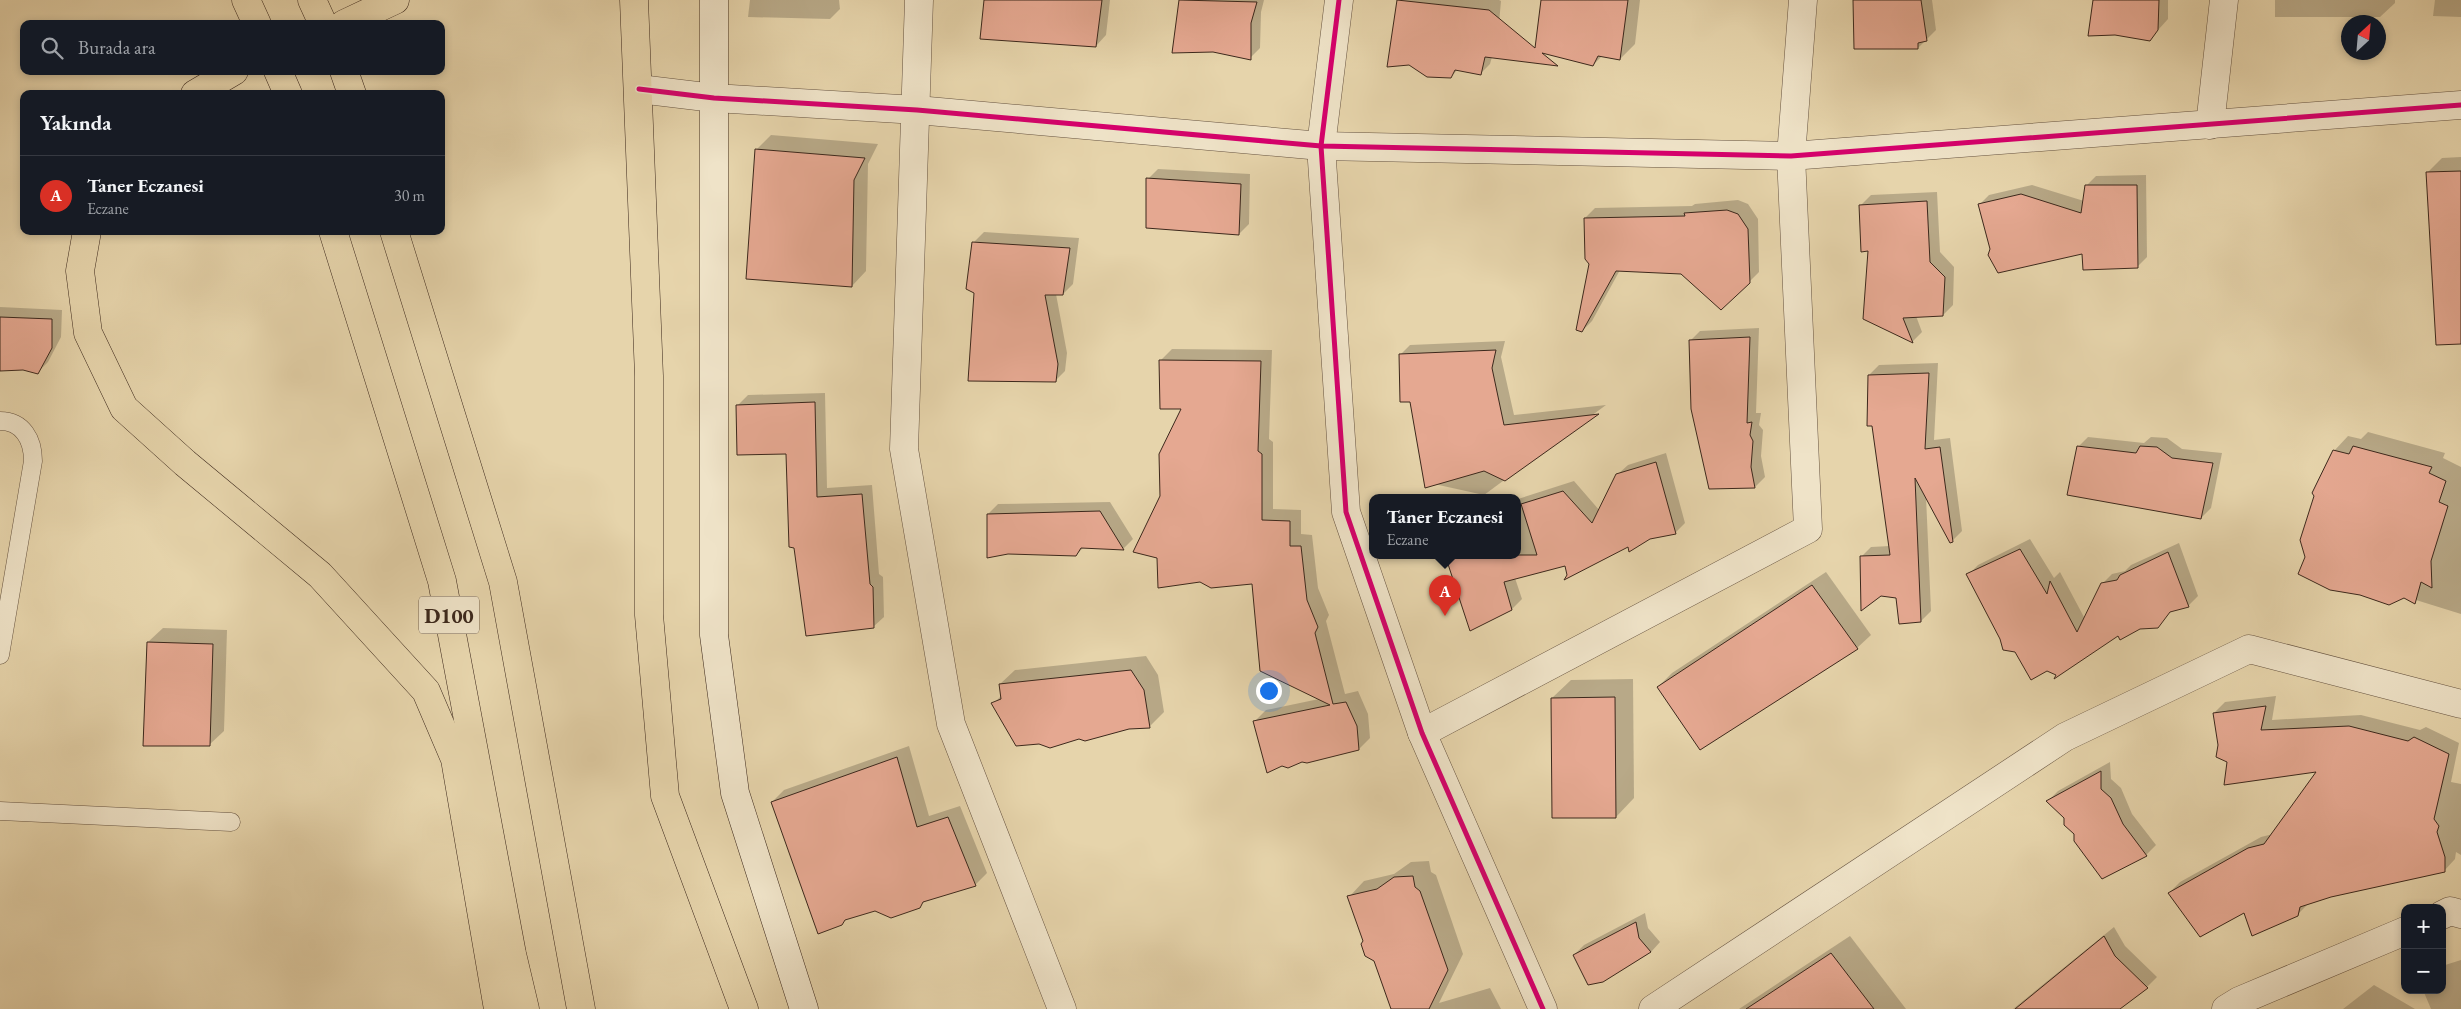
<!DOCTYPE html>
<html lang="tr">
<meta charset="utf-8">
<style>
:root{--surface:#171b24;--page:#20242c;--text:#f1f3f6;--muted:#9ea1a6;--line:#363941;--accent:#d93025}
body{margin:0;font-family:"EB Garamond",serif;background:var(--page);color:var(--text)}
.controls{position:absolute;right:15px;bottom:15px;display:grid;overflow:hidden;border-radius:10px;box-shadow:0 2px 8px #0003}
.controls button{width:45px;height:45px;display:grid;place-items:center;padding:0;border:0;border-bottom:1px solid var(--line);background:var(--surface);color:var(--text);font:25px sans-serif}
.compass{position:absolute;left:2341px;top:15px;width:45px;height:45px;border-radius:50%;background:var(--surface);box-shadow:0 2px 8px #0003;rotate:26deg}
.you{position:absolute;left:1268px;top:690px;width:18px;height:18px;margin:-12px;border:4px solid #fff;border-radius:50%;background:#1a73e8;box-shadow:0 0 0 8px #1a73e833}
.badge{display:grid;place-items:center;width:32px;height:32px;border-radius:50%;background:var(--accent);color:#fff;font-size:16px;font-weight:700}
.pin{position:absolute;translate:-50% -41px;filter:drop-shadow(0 1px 2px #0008)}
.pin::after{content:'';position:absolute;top:26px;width:18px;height:15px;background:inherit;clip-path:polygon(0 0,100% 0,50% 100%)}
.popup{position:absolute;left:1369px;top:494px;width:152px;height:65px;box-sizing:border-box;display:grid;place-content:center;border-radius:10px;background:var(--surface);filter:drop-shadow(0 1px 4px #0005);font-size:16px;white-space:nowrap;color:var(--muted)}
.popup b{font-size:19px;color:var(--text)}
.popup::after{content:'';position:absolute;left:50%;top:100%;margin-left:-10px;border:10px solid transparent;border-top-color:var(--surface)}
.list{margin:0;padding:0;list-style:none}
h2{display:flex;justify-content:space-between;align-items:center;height:65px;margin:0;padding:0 20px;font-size:21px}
h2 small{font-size:16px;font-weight:400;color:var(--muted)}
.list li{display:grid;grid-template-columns:32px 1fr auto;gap:15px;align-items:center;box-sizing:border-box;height:80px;padding:0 20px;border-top:1px solid var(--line)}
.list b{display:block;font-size:19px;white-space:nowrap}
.list p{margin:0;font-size:16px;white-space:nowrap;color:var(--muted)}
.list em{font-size:16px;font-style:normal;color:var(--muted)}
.icon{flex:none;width:28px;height:28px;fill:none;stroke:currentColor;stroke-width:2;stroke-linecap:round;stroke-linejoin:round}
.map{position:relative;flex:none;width:2461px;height:1009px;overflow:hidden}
.search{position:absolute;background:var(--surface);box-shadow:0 2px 8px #0003;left:20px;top:20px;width:425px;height:55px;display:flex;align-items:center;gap:12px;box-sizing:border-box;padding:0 18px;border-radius:10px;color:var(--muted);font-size:19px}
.panel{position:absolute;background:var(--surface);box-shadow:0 2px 8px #0003;left:20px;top:90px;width:425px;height:145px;border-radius:10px}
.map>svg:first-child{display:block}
.shadow{fill:#0003}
.building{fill:#e5a891;stroke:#3c281c}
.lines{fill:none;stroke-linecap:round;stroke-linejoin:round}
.lane-casing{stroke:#665340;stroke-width:19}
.street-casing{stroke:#665340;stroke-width:29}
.secondary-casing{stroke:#3c281c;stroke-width:29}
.highway-casing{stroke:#3c281c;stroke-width:29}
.lane{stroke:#efe3c8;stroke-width:18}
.street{stroke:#efe3c8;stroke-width:28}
.secondary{stroke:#efe3c8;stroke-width:28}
.highway{stroke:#e6d4ab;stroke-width:28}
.cycleway-casing{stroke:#efe3c8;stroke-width:8}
.cycleway{stroke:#d6006c;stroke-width:5}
.labels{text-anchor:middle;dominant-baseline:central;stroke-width:4.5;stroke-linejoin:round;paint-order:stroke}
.shield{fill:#efe3c8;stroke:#726050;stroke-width:1}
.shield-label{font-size:21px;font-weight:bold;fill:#3c281c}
</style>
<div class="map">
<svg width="2461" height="1009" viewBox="0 0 2461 1009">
<rect width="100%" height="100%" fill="#e6d4ab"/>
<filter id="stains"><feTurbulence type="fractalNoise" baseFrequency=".004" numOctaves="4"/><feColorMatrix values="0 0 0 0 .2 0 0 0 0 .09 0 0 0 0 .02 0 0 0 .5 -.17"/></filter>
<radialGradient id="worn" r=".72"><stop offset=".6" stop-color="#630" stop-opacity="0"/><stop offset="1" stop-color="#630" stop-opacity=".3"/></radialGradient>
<g class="shadow">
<path d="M 750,0 L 839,0 L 840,9 L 830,19 L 748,17 Z"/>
<path d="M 985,0 L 1110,0 L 1106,35 L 1096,46 Z"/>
<path d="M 1180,0 L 1264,0 L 1261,12 L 1260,48 L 1250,58 L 1213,51 L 1174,51 Z"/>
<path d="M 1398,0 L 1499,0 L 1501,1 L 1497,46 L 1494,50 L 1490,64 L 1480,74 L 1458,69 L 1451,77 L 1409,63 L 1388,66 Z"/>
<path d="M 1542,0 L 1640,0 L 1635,44 L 1620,59 L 1602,56 L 1593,65 Z"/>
<path d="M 1854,0 L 1932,0 L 1936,30 L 1918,48 Z"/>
<path d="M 2094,0 L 2168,0 L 2168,19 L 2149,40 Z"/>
<path d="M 2275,0 L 2395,0 L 2395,3 L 2380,17 L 2275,17 Z"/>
<path d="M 2435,0 L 2461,0 L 2461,17 L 2433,16 Z"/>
<path d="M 771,135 L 878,144 L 868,164 L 866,271 L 852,286 L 756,150 Z"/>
<path d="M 2461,157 L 2461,306 L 2427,173 L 2442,158 Z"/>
<path d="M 1158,169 L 1250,174 L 1249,224 L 1239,234 L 1148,179 Z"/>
<path d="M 2146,175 L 2147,257 L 2137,267 L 2083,252 L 1979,205 L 1989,195 L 2032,185 L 2084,201 L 2086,186 L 2096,176 Z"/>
<path d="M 1937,192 L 1940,252 L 1954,267 L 1953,305 L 1943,315 L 1916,316 L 1922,332 L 1912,342 L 1869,250 L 1861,205 L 1871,195 Z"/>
<path d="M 1738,200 L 1748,204 L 1758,219 L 1759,272 L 1749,282 L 1681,273 L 1620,270 L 1592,321 L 1582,331 L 1590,264 L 1585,218 L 1595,208 L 1692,206 L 1695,204 Z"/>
<path d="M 984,232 L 1079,238 L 1073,284 L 1063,294 L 1056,294 L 1067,353 L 1065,371 L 1055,381 L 976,292 L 974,242 Z"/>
<path d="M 0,307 L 62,310 L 61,337 L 48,362 L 38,372 L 23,369 L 0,369 Z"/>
<path d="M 1759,328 L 1756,413 L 1761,413 L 1759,425 L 1763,430 L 1761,456 L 1765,477 L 1755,487 L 1690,341 L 1700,331 Z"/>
<path d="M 1505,341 L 1501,357 L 1514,415 L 1606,405 L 1484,495 L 1425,482 L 1411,400 L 1400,355 L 1410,345 Z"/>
<path d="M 1172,349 L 1272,350 L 1269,439 L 1273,442 L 1273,509 L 1301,510 L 1301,534 L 1312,535 L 1318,588 L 1329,615 L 1326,621 L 1345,694 L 1358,691 L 1368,714 L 1370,738 L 1359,749 L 1302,760 L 1254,722 L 1266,710 L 1319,699 L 1253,582 L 1161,496 L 1183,408 L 1160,361 Z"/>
<path d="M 1938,363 L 1934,440 L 1950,438 L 1962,531 L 1952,541 L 1926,496 L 1931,611 L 1921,621 L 1861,557 L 1871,547 L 1890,546 L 1869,375 L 1879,365 Z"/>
<path d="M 825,393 L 827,488 L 872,485 L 879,574 L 883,577 L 884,617 L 873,627 L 787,452 L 738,405 L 748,395 Z"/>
<path d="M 2368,432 L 2445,453 L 2443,458 L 2461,467 L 2461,614 L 2416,600 L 2414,602 L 2307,558 L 2334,451 L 2348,436 L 2361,439 Z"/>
<path d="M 2088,437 L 2144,443 L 2151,437 L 2167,438 L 2182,449 L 2222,453 L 2211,508 L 2201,518 L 2078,447 Z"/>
<path d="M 1666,453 L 1685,523 L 1675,533 L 1650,538 L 1628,546 L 1568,575 L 1566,565 L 1515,578 L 1522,599 L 1512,609 L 1470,629 L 1447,555 L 1518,555 L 1518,499 L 1574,481 L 1600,511 L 1617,475 L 1628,465 Z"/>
<path d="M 1110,502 L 1133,539 L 1124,548 L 1084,547 L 1076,555 L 988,514 L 998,504 Z"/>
<path d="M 2030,539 L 2054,578 L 2060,572 L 2085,619 L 2102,584 L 2112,574 L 2125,571 L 2131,565 L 2179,543 L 2198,596 L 2188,606 L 2172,610 L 2158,626 L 2016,651 L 2001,638 L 1968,575 L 1978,565 Z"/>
<path d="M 1826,572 L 1871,635 L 1857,648 L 1658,687 L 1672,673 Z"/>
<path d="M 163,628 L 227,630 L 224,731 L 209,745 L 148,642 Z"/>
<path d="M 1146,656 L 1158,675 L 1164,712 L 1149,727 L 993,704 L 1002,695 L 1000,684 L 1015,670 Z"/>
<path d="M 1633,679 L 1634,798 L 1616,817 L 1552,698 L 1571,680 Z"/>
<path d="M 2276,696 L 2272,720 L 2361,715 L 2420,730 L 2426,727 L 2459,743 L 2451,782 L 2461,784 L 2461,855 L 2456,852 L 2455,859 L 2444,871 L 2331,896 L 2309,903 L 2297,915 L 2245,912 L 2169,893 L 2180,882 L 2261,837 L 2273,834 L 2318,771 L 2228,762 L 2220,745 L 2214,713 L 2225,702 Z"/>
<path d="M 909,746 L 929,816 L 960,806 L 987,873 L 975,885 L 926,900 L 919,906 L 772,802 L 784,790 Z"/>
<path d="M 2110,762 L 2111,779 L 2121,788 L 2132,814 L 2156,845 L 2146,855 L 2065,818 L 2048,801 L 2058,791 Z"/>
<path d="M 1429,861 L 1431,872 L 1436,875 L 1463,954 L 1439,1003 L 1490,988 L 1501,1009 L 1391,1009 L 1393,1009 L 1375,960 L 1364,941 L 1349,897 L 1364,881 L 1394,874 L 1411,862 Z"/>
<path d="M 1645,913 L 1648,928 L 1660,942 L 1651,952 L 1602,981 L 1574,955 L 1584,945 Z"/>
<path d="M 2114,927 L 2125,946 L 2157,977 L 2147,987 L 2118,1009 L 2013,1009 Z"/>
<path d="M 1850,936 L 1906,1009 L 1739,1009 Z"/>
<path d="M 2461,960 L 2461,1009 L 2431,1009 L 2423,990 L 2442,990 L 2442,966 Z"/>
<path d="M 2374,985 L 2415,1009 L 2343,1009 Z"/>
</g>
<g class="building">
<path d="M 984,0 L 1102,0 L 1096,47 L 980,39 Z"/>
<path d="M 1179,0 L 1257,2 L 1251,23 L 1251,60 L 1213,52 L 1172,53 Z"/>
<path d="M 1397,0 L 1489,10 L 1535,48 L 1541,0 L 1628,0 L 1620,60 L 1598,56 L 1593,66 L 1542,53 L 1558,66 L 1485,57 L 1481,75 L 1455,70 L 1451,78 L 1427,77 L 1409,65 L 1387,67 Z"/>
<path d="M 1853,0 L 1921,0 L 1927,41 L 1918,43 L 1918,49 L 1854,49 Z"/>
<path d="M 2093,0 L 2159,0 L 2158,30 L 2150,41 L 2115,35 L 2088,36 Z"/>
<path d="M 755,149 L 865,158 L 854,180 L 852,287 L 746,279 Z"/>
<path d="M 2461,171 L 2461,344 L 2436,345 L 2426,172 Z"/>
<path d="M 1146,178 L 1241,184 L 1239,235 L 1146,228 Z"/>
<path d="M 2085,185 L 2137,185 L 2138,268 L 2083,270 L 2082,254 L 1998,273 L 1988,255 L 1990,249 L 1978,204 L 2021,194 L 2081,213 Z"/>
<path d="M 1927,201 L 1930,262 L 1945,277 L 1943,316 L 1903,318 L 1913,343 L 1863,319 L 1868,251 L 1861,252 L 1859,205 Z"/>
<path d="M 1727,210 L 1738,214 L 1748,229 L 1750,283 L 1721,310 L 1681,274 L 1616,271 L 1582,332 L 1576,330 L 1589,264 L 1585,259 L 1584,218 L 1685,216 L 1684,213 Z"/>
<path d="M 972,242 L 1070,248 L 1063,295 L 1045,295 L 1058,364 L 1056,382 L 968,381 L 974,293 L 966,289 Z"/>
<path d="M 0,317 L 52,319 L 52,348 L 38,374 L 23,370 L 0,371 Z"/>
<path d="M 1750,337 L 1747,423 L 1752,422 L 1750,435 L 1753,441 L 1751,467 L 1755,488 L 1709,489 L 1691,409 L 1689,340 Z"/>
<path d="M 1496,350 L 1492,368 L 1504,425 L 1599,414 L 1505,481 L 1484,471 L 1425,488 L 1410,402 L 1400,402 L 1399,354 Z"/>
<path d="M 1159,360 L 1261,361 L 1258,451 L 1262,454 L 1262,520 L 1290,521 L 1290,546 L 1301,546 L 1307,600 L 1318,627 L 1315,633 L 1333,704 L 1346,702 L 1357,726 L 1359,750 L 1307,763 L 1302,762 L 1288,768 L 1282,766 L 1267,773 L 1253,721 L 1330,705 L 1260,671 L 1252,584 L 1211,588 L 1200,582 L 1158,588 L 1157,558 L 1133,552 L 1160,496 L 1159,454 L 1181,409 L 1160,409 Z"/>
<path d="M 1929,373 L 1925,449 L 1940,447 L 1953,542 L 1950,543 L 1915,478 L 1921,622 L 1899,624 L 1896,598 L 1881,596 L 1861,611 L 1860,556 L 1890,555 L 1872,426 L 1867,426 L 1868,375 Z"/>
<path d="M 815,402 L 817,497 L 862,494 L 870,584 L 873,587 L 874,628 L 806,636 L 794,548 L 789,547 L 786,454 L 737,455 L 736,405 Z"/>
<path d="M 2077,446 L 2136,453 L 2140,446 L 2157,447 L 2172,458 L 2213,463 L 2201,519 L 2067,495 Z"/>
<path d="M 2353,446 L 2432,467 L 2429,473 L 2446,481 L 2439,502 L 2448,506 L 2431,561 L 2432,588 L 2421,582 L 2415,604 L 2404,598 L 2389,605 L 2360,595 L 2330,590 L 2298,574 L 2305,557 L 2300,540 L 2314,496 L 2312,493 L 2333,450 L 2349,454 Z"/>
<path d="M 1656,462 L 1676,534 L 1650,539 L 1629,552 L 1628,547 L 1564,580 L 1567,575 L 1565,566 L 1504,582 L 1512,610 L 1470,631 L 1445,555 L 1537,555 L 1521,504 L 1563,491 L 1592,523 L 1616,474 Z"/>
<path d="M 1100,511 L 1124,550 L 1081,548 L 1076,556 L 1008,554 L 987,558 L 987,514 Z"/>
<path d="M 2020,549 L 2047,594 L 2050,581 L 2077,632 L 2101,583 L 2117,580 L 2120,575 L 2168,552 L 2189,607 L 2170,612 L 2158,628 L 2140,629 L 2120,640 L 2118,636 L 2054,679 L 2056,675 L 2047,671 L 2031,680 L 2015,652 L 2003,650 L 2000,639 L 1966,574 Z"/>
<path d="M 1812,585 L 1858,649 L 1700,750 L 1657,687 Z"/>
<path d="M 147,642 L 213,644 L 210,746 L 143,746 Z"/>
<path d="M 1131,670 L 1144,690 L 1150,728 L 1129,729 L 1085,741 L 1079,739 L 1050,748 L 1039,744 L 1016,746 L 991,703 L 1001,699 L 999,684 Z"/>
<path d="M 1615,697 L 1616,818 L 1552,818 L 1551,698 Z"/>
<path d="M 2266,706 L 2261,730 L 2349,726 L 2408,741 L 2414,737 L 2449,754 L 2434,819 L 2439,826 L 2437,832 L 2445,857 L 2445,872 L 2331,897 L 2300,907 L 2298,916 L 2252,936 L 2244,913 L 2200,937 L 2168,893 L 2248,848 L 2264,844 L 2316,772 L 2224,785 L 2227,762 L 2216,757 L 2218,745 L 2213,713 Z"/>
<path d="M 897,757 L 917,827 L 948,817 L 976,886 L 923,902 L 920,908 L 891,918 L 875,911 L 845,920 L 842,925 L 818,934 L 771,802 Z"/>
<path d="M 2101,771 L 2101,789 L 2111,798 L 2123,824 L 2147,856 L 2102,879 L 2074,841 L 2074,834 L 2064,825 L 2064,818 L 2046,801 Z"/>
<path d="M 1413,876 L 1415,887 L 1420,891 L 1448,970 L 1429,1009 L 1391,1009 L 1374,961 L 1365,956 L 1361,944 L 1363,941 L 1347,896 L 1377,889 L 1394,877 Z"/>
<path d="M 1636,922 L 1639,938 L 1651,952 L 1603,982 L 1588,985 L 1573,955 Z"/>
<path d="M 2104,936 L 2115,956 L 2148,988 L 2120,1009 L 2015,1009 Z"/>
<path d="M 1831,953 L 1874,1009 L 1746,1009 Z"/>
</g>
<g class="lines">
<g class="lane-casing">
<g id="lane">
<path d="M 0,421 C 23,421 33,440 33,461 L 0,655"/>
<path d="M 0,811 L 231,822"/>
</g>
</g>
<g class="street-casing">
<g id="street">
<path d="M 919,0 L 904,449 L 951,724 L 1062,1009"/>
<path d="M 1339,0 L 1321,146 L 1346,512 L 1422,733 L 1543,1009"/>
<path d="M 639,89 L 714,98 L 917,110 L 1321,146 L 1791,156 L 2461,105"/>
<path d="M 2210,125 L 2224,0"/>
<path d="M 1422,733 L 1808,529 L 1791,156 L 1803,0"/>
<path d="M 2442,915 L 2450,911 L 2461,914"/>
<path d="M 1653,1009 L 2065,737 L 2249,649 L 2461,704"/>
<path d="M 2226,1009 L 2239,1001 L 2405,931"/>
</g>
</g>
<g class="secondary-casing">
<path id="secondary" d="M 714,0 L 714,635 L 735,793 L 804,1009"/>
</g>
<g class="highway-casing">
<g id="highway">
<path d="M 246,0 L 257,24"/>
<path d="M 312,0 L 323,24"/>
<path d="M 634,0 L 649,376 L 649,615 L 665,796 L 744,1009"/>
<path d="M 344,24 L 395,0"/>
<path d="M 278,71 L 288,94"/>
<path d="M 344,71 L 352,94"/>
<path d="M 195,94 L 234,71"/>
<path d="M 87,231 L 80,271 L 88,333 L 124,408 L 185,463 L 320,575 L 426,691 L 455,759 L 498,1009"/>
<path d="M 333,231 L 442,581 L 512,954 L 525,1009"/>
<path d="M 394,231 L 503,582 L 581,1009"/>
</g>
</g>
<use href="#lane" class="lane"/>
<use href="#street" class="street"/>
<use href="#secondary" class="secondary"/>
<use href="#highway" class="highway"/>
<g class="cycleway-casing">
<g id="cycleway">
<path d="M 1339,0 L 1321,146 L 1346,512 L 1422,733 L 1543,1009"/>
<path d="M 639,89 L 714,98 L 917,110 L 1321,146 L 1791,156 L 2461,105"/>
</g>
</g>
<use href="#cycleway" class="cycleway"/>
</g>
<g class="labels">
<rect class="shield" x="419" y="596.5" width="60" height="37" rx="4"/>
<g class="shield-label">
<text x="449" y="615">D100</text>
</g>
</g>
<rect width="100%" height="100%" filter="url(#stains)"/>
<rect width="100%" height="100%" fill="url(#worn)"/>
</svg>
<div class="controls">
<button>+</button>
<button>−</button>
</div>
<svg class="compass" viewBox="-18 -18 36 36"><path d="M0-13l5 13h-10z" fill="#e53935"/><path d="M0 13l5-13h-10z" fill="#9ea1a6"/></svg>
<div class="you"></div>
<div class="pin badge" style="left:1445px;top:616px">A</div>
<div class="popup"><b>Taner Eczanesi</b>Eczane</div>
<div class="search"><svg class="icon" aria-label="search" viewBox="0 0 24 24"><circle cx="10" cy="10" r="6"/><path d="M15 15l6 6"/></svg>Burada ara</div>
<section class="panel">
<h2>Yakında<small></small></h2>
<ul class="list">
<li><span class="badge">A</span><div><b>Taner Eczanesi</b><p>Eczane</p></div><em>30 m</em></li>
</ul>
</section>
</div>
